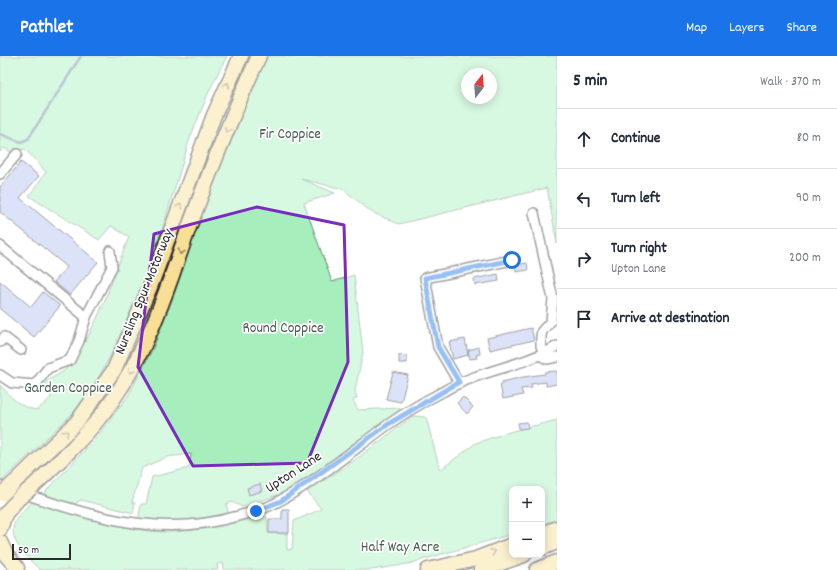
<!DOCTYPE html>
<meta charset="utf-8">
<style>
:root{--surface:#fff;--page:#f6f6f7;--text:#1f2937;--muted:#747a83;--line:#e0e1e3;--accent:#1a73e8}
body{margin:0;font-family:Dekko,sans-serif;background:var(--page);color:var(--text)}
.controls{position:absolute;right:12px;bottom:12px;display:grid;overflow:hidden;border-radius:8px;box-shadow:0 2px 10px #0003}
.controls button{width:36px;height:36px;display:grid;place-items:center;padding:0;border:0;border-bottom:1px solid var(--line);background:var(--surface);color:var(--text);font:20px sans-serif}
.compass{position:absolute;left:461px;top:12px;width:36px;height:36px;border-radius:50%;background:var(--surface);box-shadow:0 2px 10px #0003;rotate:17deg}
.scale{position:absolute;left:12px;bottom:10px;width:59px;box-sizing:border-box;padding-left:4px;border:2px solid #2b2b2b;border-top:0;font-size:11px;line-height:14px;white-space:nowrap;color:#2b2b2b;-webkit-text-stroke:3px #fff;paint-order:stroke}
.stop{position:absolute;width:12px;height:12px;margin:-9px;border:3px solid #1a73e8;border-radius:50%;background:#fff}
.stop.end{background:#1a73e8;border-color:#fff;box-shadow:0 1px 4px #0008}
.list{margin:0;padding:0;list-style:none}
h2{display:flex;justify-content:space-between;align-items:center;height:52px;margin:0;padding:0 16px;font-size:17px}
h2 small{font-size:13px;font-weight:400;color:var(--muted)}
.list li{display:grid;grid-template-columns:26px 1fr auto;gap:12px;align-items:center;box-sizing:border-box;height:60px;padding:0 16px;border-top:1px solid var(--line)}
.list b{display:block;font-size:15px;white-space:nowrap}
.list p{margin:0;font-size:13px;white-space:nowrap;color:var(--muted)}
.list em{font-size:13px;font-style:normal;color:var(--muted)}
.icon{flex:none;width:22px;height:22px;fill:none;stroke:currentColor;stroke-width:2;stroke-linecap:round;stroke-linejoin:round}
.map{position:relative;flex:none;width:557px;height:514px;overflow:hidden}
header{display:flex;align-items:center;gap:24px;box-sizing:border-box;height:56px;padding:0 20px;background:var(--accent);color:#fff}
header strong{font-size:19px}
nav{display:flex;gap:22px;margin-inline-start:auto;font-size:14px}
main{display:flex}
aside{flex:1;background:var(--surface)}
.map>svg:first-child{display:block}
.green{fill:#a6efbd;stroke:#688d74;fill-rule:evenodd}
.lines{fill:none;stroke-linecap:round;stroke-linejoin:round}
.stream{stroke:#65869e;stroke-width:2.5}
.building{fill:#b1c1f1;stroke:#2b2b2b}
.minor-casing{stroke:#2b2b2b;stroke-width:12}
.highway-casing{stroke:#2b2b2b;stroke-width:17}
.minor{stroke:#fff;stroke-width:9}
.highway{stroke:#f9df96;stroke-width:14}
.highway-bridge-casing{stroke:#2b2b2b;stroke-width:17;stroke-linecap:butt}
.highway-bridge{stroke:#f9df96;stroke-width:14}
.oneway{stroke:#928560}
.route{stroke:#1a73e8;stroke-width:5}
.marked{fill:none;stroke:#7b2cbf;stroke-width:3;stroke-linejoin:round}
.labels{text-anchor:middle;dominant-baseline:central;stroke-width:3.5;stroke-linejoin:round;paint-order:stroke}
.park-label{font-size:15px;fill:#4a5c50;stroke:#fff}
.street-label{font-size:15px;fill:#2b2b2b;stroke:#fff}
</style>
<header>
<strong>Pathlet</strong>
<nav><a>Map</a><a>Layers</a><a>Share</a></nav>
</header>
<main>
<div class="map">
<svg width="557" height="514" viewBox="0 0 557 514">
<rect width="100%" height="100%" fill="#fff"/>
<filter id="ink" filterUnits="userSpaceOnUse"><feTurbulence type="fractalNoise" baseFrequency=".025" numOctaves="2"/><feDisplacementMap in="SourceGraphic" scale="8" xChannelSelector="R" yChannelSelector="G"/><feConvolveMatrix kernelMatrix="1 2 1 2 8 2 1 2 1" color-interpolation-filters="sRGB"/></filter>
<g filter="url(#ink)">
<g class="green">
<path d="M 0,0 L 227,0 L 210,33 L 190,82 L 147,223 L 115,291 L 94,330 L 73,357 L 0,427 L 0,329 C 11,341 20,352 37,354 L 51,342 L 45,327 C 52,321 63,317 68,311 C 98,273 111,225 129,181 L 111,170 L 99,184 L 29,140 L 46,116 L 25,93 L 11,96 L 4,92 L 0,96 Z"/>
<path d="M 266,0 L 557,0 L 557,188 L 547,132 L 399,168 L 371,156 L 343,133 L 301,123 L 335,137 L 304,147 L 332,226 L 354,219 L 363,296 L 355,335 L 357,342 L 353,344 L 358,354 L 399,352 L 403,356 L 353,391 L 284,437 L 242,451 L 232,446 L 226,448 L 229,459 L 197,466 L 138,465 L 141,448 L 146,448 L 152,421 L 189,412 L 191,398 L 167,401 L 142,412 L 132,446 L 135,447 L 133,457 L 81,444 L 73,449 L 45,441 L 46,435 L 96,382 L 128,340 L 153,292 L 174,239 L 233,69 ZM 467,18 L 491,18 L 491,42 L 467,42 Z"/>
<path d="M 413,360 L 426,361 L 440,414 L 476,387 L 509,376 L 557,364 L 557,464 L 542,469 L 542,433 L 512,433 L 512,478 L 408,508 L 372,514 L 224,514 L 223,507 L 217,508 L 218,514 L 40,514 C 27,501 4,482 17,462 C 21,455 29,450 34,444 C 76,457 121,475 165,476 C 188,476 211,471 232,466 C 244,463 254,464 265,460 L 267,462 L 268,477 L 287,478 L 287,494 L 292,493 L 294,465 L 321,453 L 307,435 L 351,407 Z"/>
</g>
<g class="lines">
<path class="stream" d="M 0,78 L 21,86 L 28,83 L 81,0"/>
</g>
<g class="building">
<path d="M 21,106 L 39,120 L 20,142 L 98,206 L 70,239 L 54,226 L 67,211 L 0,156 L 0,131 Z"/>
<path d="M 527,207 L 528,214 L 516,216 L 515,209 Z"/>
<path d="M 498,218 L 499,225 L 475,229 L 474,223 Z"/>
<path d="M 0,225 L 31,251 L 43,236 L 60,250 L 34,281 L 0,253 Z"/>
<path d="M 531,272 L 534,284 L 490,294 L 487,282 Z"/>
<path d="M 465,283 L 468,299 L 453,303 L 449,286 Z"/>
<path d="M 479,291 L 480,298 L 476,299 L 477,302 L 470,303 L 468,294 Z"/>
<path d="M 399,299 L 407,300 L 407,307 L 399,307 Z"/>
<path d="M 557,315 L 557,328 L 546,330 L 546,326 L 531,328 L 532,332 L 521,333 L 523,339 L 503,343 L 500,329 L 502,329 L 502,326 L 523,321 L 545,318 L 545,316 Z"/>
<path d="M 393,316 L 408,319 L 401,346 L 386,343 Z"/>
<path d="M 463,341 L 473,351 L 467,358 L 457,347 Z"/>
<path d="M 527,366 L 528,372 L 519,373 L 518,367 Z"/>
<path d="M 260,428 L 262,435 L 249,439 L 247,432 Z"/>
<path d="M 282,453 L 289,453 L 289,477 L 269,477 L 269,463 L 282,463 Z"/>
</g>
<g class="lines">
<g class="minor-casing">
<g id="minor">
<path d="M 0,118 L 17,98"/>
<path d="M 534,157 L 553,243 L 551,265 L 542,275 L 541,280 L 541,290 L 544,298"/>
<path d="M 0,190 L 86,261"/>
<path d="M 0,286 L 4,281 L 21,294"/>
<path d="M 540,299 L 547,303 L 557,301"/>
<path d="M 0,319 L 12,327 L 35,329 L 48,312 L 70,304 L 79,285 L 86,261 L 112,211 L 110,195"/>
<path d="M 459,327 L 438,291 L 425,222 L 512,204"/>
<path d="M 0,430 C 81,456 153,485 238,460 C 253,456 268,452 281,444 C 319,423 353,394 389,368 C 406,356 425,345 444,335 C 479,314 522,311 557,290"/>
</g>
</g>
<g class="highway-casing">
<g id="highway">
<path d="M 14,427 L 77,366 L 114,314 L 150,231 L 214,59 L 241,0"/>
<path d="M 31,432 C 60,405 89,378 112,345 C 148,294 167,233 188,174 C 210,115 233,57 259,0"/>
<path d="M 0,473 L 5,458 L 18,443"/>
<path d="M 542,478 L 557,472"/>
<path d="M 0,486 L 6,499 L 17,512"/>
<path d="M 542,492 L 557,486"/>
<path d="M 428,514 L 476,503 L 512,489"/>
<path d="M 481,514 L 524,499"/>
<path d="M 537,514 L 557,506"/>
</g>
</g>
<use href="#minor" class="minor"/>
<use href="#highway" class="highway"/>
<g class="highway-bridge-casing">
<g id="highway-bridge">
<path d="M 2,438 L 14,427"/>
<path d="M 18,443 L 31,432"/>
</g>
</g>
<use href="#highway-bridge" class="highway-bridge"/>
</g>
<defs><path id="oneway-chevron" d="M-2-3.5L2.5 0L-2 3.5" fill="none" stroke-width="1.6" stroke-linecap="round" stroke-linejoin="round"/></defs>
<g class="oneway">
<use href="#oneway-chevron" transform="translate(227 29) rotate(-66)"/>
<use href="#oneway-chevron" transform="translate(227 74) rotate(112)"/>
<use href="#oneway-chevron" transform="translate(180 150) rotate(-70)"/>
<use href="#oneway-chevron" transform="translate(181 196) rotate(110)"/>
<use href="#oneway-chevron" transform="translate(131 315) rotate(119)"/>
<use href="#oneway-chevron" transform="translate(66 377) rotate(-45)"/>
<use href="#oneway-chevron" transform="translate(493 496) rotate(-21)"/>
</g>
</g>
<g class="lines" filter="url(#ink)">
<path class="route" d="M 256,455 L 281,445 L 390,367 L 459,326 L 438,291 L 425,222 L 512,204"/>
</g>
<path d="M0 0H557V514H0ZM 257,151 L 344,169 L 348,306 L 307,407 L 193,410 L 138,311 L 154,178 Z" fill="#fff" fill-opacity=".55" fill-rule="evenodd"/>
<path class="marked" d="M 257,151 L 344,169 L 348,306 L 307,407 L 193,410 L 138,311 L 154,178 Z"/>
<g class="labels">
<g class="park-label">
<text x="290" y="79">Fir Coppice</text>
<text x="283" y="273">Round Coppice</text>
<text x="68" y="333">Garden Coppice</text>
<text x="400" y="492">Half Way Acre</text>
</g>
<g class="street-label">
<text transform="translate(145 236) rotate(-68)">Nursling Spur Motorway</text>
<text transform="translate(294 417) rotate(-33)">Upton Lane</text>
</g>
</g>
</svg>
<div class="controls">
<button>+</button>
<button>−</button>
</div>
<svg class="compass" viewBox="-18 -18 36 36"><path d="M0-13l5 13h-10z" fill="#e53935"/><path d="M0 13l5-13h-10z" fill="#747a83"/></svg>
<div class="scale">50 m</div>
<div class="stop" style="left:512px;top:204px"></div>
<div class="stop end" style="left:256px;top:455px"></div>
</div>
<aside>
<h2>5 min<small>Walk · 370 m</small></h2>
<ul class="list">
<li><svg class="icon" aria-label="ahead" viewBox="0 0 24 24"><path d="M12 20V5M6 11l6-6 6 6"/></svg><div><b>Continue</b></div><em>80 m</em></li>
<li><svg class="icon" aria-label="left" viewBox="0 0 24 24"><path d="M17 20v-9H6M10 6l-5 5 5 5"/></svg><div><b>Turn left</b></div><em>90 m</em></li>
<li><svg class="icon" aria-label="right" viewBox="0 0 24 24"><path d="M7 20v-9h11M14 6l5 5-5 5"/></svg><div><b>Turn right</b><p>Upton Lane</p></div><em>200 m</em></li>
<li><svg class="icon" aria-label="arrive" viewBox="0 0 24 24"><path d="M6 21V4h12l-3 4 3 4H6"/></svg><div><b>Arrive at destination</b></div></li>
</ul>
</aside>
</main>
